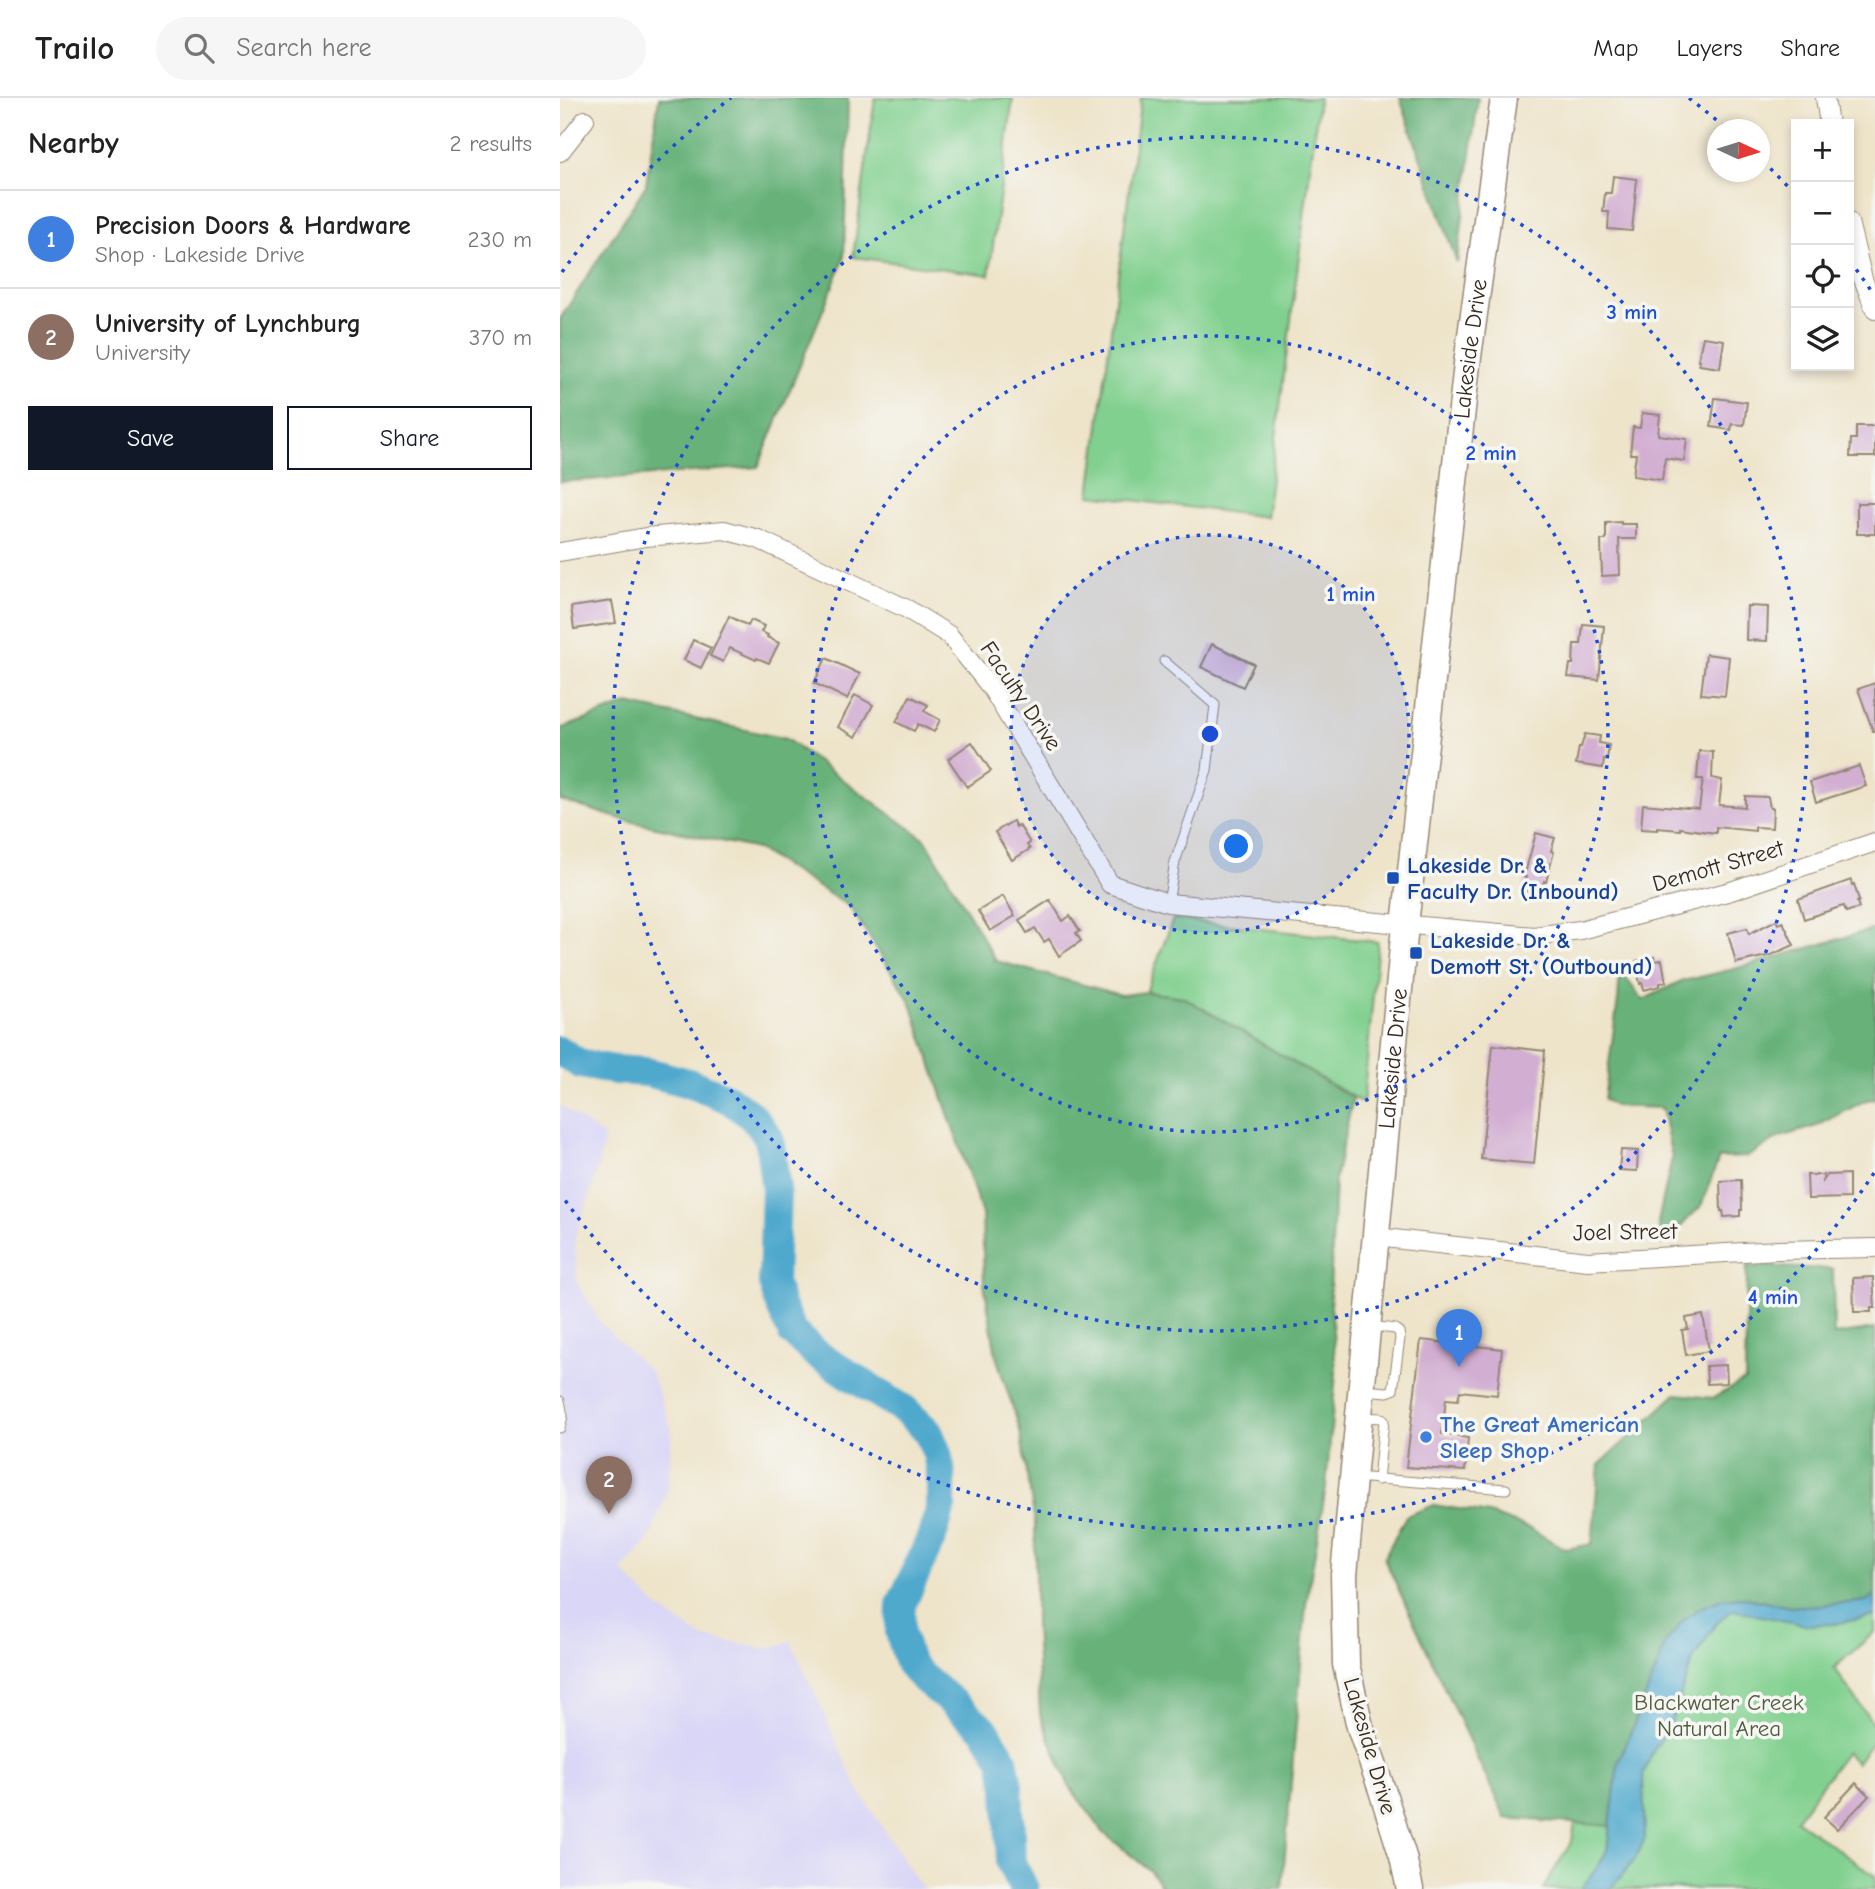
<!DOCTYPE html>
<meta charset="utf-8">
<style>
:root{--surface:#fff;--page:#f6f6f6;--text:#222;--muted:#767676;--line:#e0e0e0;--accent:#111827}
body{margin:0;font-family:"Comic Neue",sans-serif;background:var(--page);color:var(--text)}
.controls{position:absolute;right:21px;top:21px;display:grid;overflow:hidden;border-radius:0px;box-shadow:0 4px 10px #0003}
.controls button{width:63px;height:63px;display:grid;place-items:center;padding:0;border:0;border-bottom:2px solid var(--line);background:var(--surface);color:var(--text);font:35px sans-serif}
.compass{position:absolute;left:1147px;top:21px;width:63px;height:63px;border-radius:50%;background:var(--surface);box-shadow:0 4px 10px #0003;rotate:94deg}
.you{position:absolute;left:677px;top:749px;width:24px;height:24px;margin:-18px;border:5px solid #fff;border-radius:50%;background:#1a73e8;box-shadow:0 0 0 10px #1a73e833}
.badge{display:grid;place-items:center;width:46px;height:46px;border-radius:50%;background:var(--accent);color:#fff;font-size:23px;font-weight:700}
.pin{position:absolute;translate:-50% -58px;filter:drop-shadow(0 2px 4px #0008)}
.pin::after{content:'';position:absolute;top:37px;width:24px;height:21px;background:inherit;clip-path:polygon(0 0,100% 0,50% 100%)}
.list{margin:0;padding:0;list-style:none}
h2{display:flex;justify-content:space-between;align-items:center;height:91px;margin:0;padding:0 28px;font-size:30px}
h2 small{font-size:23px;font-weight:400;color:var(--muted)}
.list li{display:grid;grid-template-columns:46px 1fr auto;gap:21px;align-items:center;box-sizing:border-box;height:98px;padding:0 28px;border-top:2px solid var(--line)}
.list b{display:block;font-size:26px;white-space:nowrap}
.list p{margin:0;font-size:23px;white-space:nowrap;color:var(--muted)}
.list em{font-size:23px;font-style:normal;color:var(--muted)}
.actions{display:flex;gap:14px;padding:21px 28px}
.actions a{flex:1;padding:16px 0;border:2px solid var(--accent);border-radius:0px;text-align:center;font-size:24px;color:var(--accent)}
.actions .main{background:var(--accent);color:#fff}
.icon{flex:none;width:38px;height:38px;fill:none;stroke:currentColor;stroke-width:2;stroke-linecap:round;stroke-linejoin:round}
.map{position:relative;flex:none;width:1315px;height:1791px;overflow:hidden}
header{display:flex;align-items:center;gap:42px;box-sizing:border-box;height:98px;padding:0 35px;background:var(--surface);border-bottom:2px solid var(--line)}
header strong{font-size:33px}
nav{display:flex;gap:38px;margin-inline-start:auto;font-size:24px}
.search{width:490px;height:63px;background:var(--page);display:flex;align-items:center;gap:18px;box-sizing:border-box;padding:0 24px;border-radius:38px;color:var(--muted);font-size:26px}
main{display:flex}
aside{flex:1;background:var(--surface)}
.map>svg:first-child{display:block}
.built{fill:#d9d6f7}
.green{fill:#81d08f;stroke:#5e7d56;stroke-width:2}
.forest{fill:#68b27a;stroke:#526e4c;stroke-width:2}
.water{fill:#50a9cd;stroke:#466a76;stroke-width:2}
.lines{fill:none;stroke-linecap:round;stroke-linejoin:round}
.river{stroke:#50a9cd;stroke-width:30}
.building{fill:#d2aed2}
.lane-casing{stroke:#948774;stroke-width:11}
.street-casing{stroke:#948774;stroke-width:20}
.primary-casing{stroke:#948774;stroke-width:29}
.lane{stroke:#fff;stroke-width:9}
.street{stroke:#fff;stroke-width:18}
.primary{stroke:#fff;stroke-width:26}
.ring{fill:none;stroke:#1d4ed8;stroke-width:3.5;stroke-dasharray:3.5 7}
.transit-dot{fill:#1a4fb4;stroke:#f6f6f2;stroke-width:2.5}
.shop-dot{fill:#3f7fe0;stroke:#f6f6f2;stroke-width:2.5}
.labels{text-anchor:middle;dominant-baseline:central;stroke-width:7;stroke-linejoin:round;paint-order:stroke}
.street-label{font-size:23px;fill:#3b2a1e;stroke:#f6f6f2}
.transit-label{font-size:23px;font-weight:bold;fill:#164399;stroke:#f6f6f2;text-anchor:start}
.shop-label{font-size:23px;font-weight:bold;fill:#366cbe;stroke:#f6f6f2;text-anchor:start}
.park-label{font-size:23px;fill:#505c40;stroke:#f6f6f2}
.centre{fill:#1d4ed8;stroke:#f6f6f2;stroke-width:3.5}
.ring-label{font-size:21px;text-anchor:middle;font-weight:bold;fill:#1d4ed8;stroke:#f6f6f2;stroke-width:7;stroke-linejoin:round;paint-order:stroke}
</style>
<header>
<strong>Trailo</strong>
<div class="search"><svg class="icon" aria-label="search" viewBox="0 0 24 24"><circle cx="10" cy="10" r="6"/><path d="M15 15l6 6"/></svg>Search here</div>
<nav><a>Map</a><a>Layers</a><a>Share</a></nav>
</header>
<main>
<aside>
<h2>Nearby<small>2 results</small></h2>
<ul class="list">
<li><span class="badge" style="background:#3f7fe0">1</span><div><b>Precision Doors &amp; Hardware</b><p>Shop · Lakeside Drive</p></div><em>230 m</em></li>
<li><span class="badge" style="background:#8d6e63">2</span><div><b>University of Lynchburg</b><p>University</p></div><em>370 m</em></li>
</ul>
<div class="actions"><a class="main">Save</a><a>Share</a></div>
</aside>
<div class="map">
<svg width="1315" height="1791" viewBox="0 0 1315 1791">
<rect width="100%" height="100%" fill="#f6f6f2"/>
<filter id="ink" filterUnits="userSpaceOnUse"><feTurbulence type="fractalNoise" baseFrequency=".0143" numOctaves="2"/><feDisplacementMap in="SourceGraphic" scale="14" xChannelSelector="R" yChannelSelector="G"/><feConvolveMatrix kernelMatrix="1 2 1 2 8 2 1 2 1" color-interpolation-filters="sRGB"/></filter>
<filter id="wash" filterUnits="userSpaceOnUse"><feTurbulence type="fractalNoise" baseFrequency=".00686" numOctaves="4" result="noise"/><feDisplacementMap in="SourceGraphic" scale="28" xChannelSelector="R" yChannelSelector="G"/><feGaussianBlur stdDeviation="1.57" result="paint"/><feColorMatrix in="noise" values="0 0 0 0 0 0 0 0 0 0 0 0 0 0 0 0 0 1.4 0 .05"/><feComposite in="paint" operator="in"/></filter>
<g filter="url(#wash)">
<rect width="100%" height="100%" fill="#eee4ca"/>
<path class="built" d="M 0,1007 L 45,1039 L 33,1087 L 15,1139 L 17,1184 L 41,1226 L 91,1274 L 112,1332 L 108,1391 L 89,1442 L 62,1472 L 95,1507 L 141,1539 L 207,1551 L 231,1543 L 298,1691 L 357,1783 L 364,1791 L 0,1791 Z"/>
<g class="green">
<path d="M 315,0 L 453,0 L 429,177 L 293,159 Z"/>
<path d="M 581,0 L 759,0 L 706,419 L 530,397 Z"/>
<path d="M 613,821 L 818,844 L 803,1005 L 623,899 L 586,894 Z"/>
<path d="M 1315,1452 L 1315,1534 L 1274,1570 L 1315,1628 L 1315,1641 L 1296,1665 L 1286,1654 L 1236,1722 L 1315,1778 L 1315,1791 L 983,1791 L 1012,1743 L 1043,1555 Z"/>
</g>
<g class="forest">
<path d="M 99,0 L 288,0 L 284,161 L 198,369 L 0,384 L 0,221 L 86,87 Z"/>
<path d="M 840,0 L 918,0 L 897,165 Z"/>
<path d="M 68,606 L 226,641 L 366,742 L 436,863 L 561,897 L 586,894 L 623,899 L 793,1000 L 775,1081 L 770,1196 L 776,1274 L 766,1389 L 746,1506 L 722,1791 L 604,1791 L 589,1772 L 544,1735 L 509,1688 L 480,1617 L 475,1526 L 475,1425 L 460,1332 L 436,1258 L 424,1185 L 422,1116 L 350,903 L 290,809 L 197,751 L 64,722 L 0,702 L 0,631 Z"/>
<path d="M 1311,832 L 1315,832 L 1315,1001 L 1306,1002 L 1257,1028 L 1220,1039 L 1187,1059 L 1159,1060 L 1141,1108 L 1103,1146 L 1098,1124 L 1112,1060 L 1102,1010 L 1054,1008 L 1044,1001 L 1058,902 L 1060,873 L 1083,902 L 1119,884 L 1174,871 Z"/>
<path d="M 1187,1168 L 1273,1171 L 1274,1237 L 1315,1231 L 1315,1497 L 1306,1503 L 1289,1505 L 1231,1509 L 1181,1499 L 1162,1501 L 1140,1510 L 1106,1544 L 1097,1570 L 1058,1665 L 1050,1728 L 945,1720 L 824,1460 L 846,1418 L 874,1407 L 929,1416 L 971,1431 L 1005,1451 L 1032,1446 L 1039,1367 L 1116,1296 L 1153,1300 L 1185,1282 Z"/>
</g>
<path class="water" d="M 1315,1497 L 1315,1518 L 1274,1526 L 1246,1527 L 1172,1512 L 1155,1527 L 1133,1562 L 1109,1630 L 1092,1655 L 1083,1677 L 1085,1740 L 1076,1760 L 1051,1791 L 1021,1791 L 1039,1767 L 1047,1752 L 1058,1665 L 1097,1570 L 1106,1544 L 1126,1519 L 1140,1510 L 1162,1501 L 1181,1499 L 1231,1509 L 1289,1505 L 1306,1503 Z"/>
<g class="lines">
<path class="river" d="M 0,953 L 20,966 L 55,972 L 87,974 L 132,986 L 169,1001 L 193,1019 L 209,1040 L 216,1091 L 213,1185 L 220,1207 L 232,1234 L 256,1256 L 345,1312 L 368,1334 L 377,1355 L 381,1376 L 381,1408 L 373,1436 L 341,1507 L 340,1534 L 349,1565 L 362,1579 L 424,1631 L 443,1661 L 448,1688 L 451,1765 L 464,1791"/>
</g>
<g id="blocks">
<g class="building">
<path d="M 1053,78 L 1077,81 L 1072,133 L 1048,131 L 1049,114 L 1043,114 L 1045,95 L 1051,95 Z"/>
<path d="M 1143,239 L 1164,242 L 1160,270 L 1139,267 L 1140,262 L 1138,262 Z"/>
<path d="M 1155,300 L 1187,304 L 1184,327 L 1172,326 L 1171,332 L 1151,329 Z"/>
<path d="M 1082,315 L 1100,317 L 1098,337 L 1127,341 L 1124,363 L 1105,360 L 1102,382 L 1073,378 L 1076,356 L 1070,356 L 1073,329 L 1080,330 Z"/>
<path d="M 1296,328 L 1315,328 L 1315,359 L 1290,359 L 1291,341 L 1296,341 Z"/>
<rect x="1297" y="405" width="18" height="31"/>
<path d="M 1061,424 L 1061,426 L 1076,426 L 1076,441 L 1059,441 L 1060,477 L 1042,478 L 1041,442 L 1046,442 L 1046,425 Z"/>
<path d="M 52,503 L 56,525 L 14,531 L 11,509 Z"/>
<path d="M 1187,508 L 1208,509 L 1207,543 L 1186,542 Z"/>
<path d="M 169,518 L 188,528 L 191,522 L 204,528 L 201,534 L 208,537 L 207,539 L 219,545 L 209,565 L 197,560 L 196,562 L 170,550 L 163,564 L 150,558 Z"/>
<path d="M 1023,526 L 1044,528 L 1039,582 L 1008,579 L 1010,566 L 1013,566 L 1014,546 L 1021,546 Z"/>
<path d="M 133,542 L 151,550 L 141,570 L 124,562 Z"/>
<path d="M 652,546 L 694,566 L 683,589 L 641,569 Z"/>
<path d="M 1146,556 L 1169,559 L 1165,598 L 1141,596 Z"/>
<path d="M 266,560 L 300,576 L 287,601 L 254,585 Z"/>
<path d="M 1315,585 L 1315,633 L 1313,633 L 1298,591 Z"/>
<path d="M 295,597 L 313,607 L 296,639 L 278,629 Z"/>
<path d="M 350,598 L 368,607 L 364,613 L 380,622 L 374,634 L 358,626 L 354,633 L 336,624 Z"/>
<path d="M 1025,636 L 1040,638 L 1039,645 L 1049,647 L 1047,661 L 1044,661 L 1043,670 L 1016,666 L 1019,649 L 1021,649 Z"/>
<path d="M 412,644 L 431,673 L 407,689 L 388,661 Z"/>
<path d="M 1139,653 L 1153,654 L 1152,680 L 1162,682 L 1159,707 L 1185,709 L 1185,698 L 1208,699 L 1210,710 L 1213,710 L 1212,730 L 1195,729 L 1195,733 L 1156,729 L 1156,735 L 1120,730 L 1120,732 L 1097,730 L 1097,732 L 1081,731 L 1083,706 L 1139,711 L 1143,681 L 1137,681 Z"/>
<path d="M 1299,668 L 1306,688 L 1256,704 L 1250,684 Z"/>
<path d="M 453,723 L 456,729 L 459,727 L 470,745 L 467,747 L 470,751 L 452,762 L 435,734 Z"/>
<path d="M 976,735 L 995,740 L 991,753 L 994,754 L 986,784 L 984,783 L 981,797 L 962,792 L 966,779 L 964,779 Z"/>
<path d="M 1291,782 L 1292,787 L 1294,786 L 1299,803 L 1297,804 L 1299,810 L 1286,814 L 1284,808 L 1280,809 L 1244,821 L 1238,801 Z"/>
<path d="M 443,798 L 455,818 L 430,833 L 418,813 Z"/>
<path d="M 490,802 L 503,823 L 510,818 L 520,833 L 516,835 L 521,843 L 499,858 L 489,841 L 484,844 L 475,830 L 467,835 L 459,822 Z"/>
<path d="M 1216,822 L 1218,826 L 1223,824 L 1234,847 L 1211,857 L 1176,865 L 1168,835 L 1187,830 L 1189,836 Z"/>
<path d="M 1094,859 L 1095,863 L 1102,862 L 1106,884 L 1100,885 L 1100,888 L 1084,892 L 1082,885 L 1080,886 L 1076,863 Z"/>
<path d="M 933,947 L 985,953 L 974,1066 L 921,1061 Z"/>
<path d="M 1061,1052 L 1078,1053 L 1077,1073 L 1059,1072 Z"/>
<path d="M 1289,1076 L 1289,1100 L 1248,1101 L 1247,1077 L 1263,1077 L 1263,1083 L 1267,1077 Z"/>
<path d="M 1181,1082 L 1182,1112 L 1180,1112 L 1180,1118 L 1164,1119 L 1163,1113 L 1161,1113 L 1160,1083 Z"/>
<path d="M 1313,1179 L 1315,1210 L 1311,1210 L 1311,1214 L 1294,1214 L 1293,1180 Z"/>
<path d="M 1143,1217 L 1149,1253 L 1126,1257 L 1122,1232 L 1128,1231 L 1126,1220 Z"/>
<path d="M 861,1242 L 942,1251 L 937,1297 L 900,1293 L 898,1302 L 886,1301 L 882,1336 L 908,1340 L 905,1373 L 846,1369 Z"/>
<path d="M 1166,1267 L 1167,1285 L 1147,1286 L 1146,1268 Z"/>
<path d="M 1296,1685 L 1309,1698 L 1277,1731 L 1264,1719 Z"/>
</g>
</g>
</g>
<g filter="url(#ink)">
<use href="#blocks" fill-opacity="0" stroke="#948774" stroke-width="2"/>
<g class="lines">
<g class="lane-casing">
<g id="lane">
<path d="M 604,563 L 655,607 L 647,672 L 615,764 L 608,805"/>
<path d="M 803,1292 L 827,1294 L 833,1292 L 840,1240 L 839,1234 L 835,1231 L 810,1228"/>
<path d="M 0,1303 L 3,1318 L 0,1330"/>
<path d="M 800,1319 L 822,1320 L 824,1323 L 818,1382"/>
<path d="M 794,1379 L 946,1391"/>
</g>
</g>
<g class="street-casing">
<g id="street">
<path d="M 1265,0 L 1269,26"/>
<path d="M 0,54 L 25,22"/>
<path d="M 1289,124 L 1303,181 L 1315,212"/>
<path d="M 0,454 L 86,439 L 164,432 L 198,441 L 347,511 L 389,537 L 432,591 L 550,786 L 608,805 L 974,838 L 1020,832 L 1171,793 L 1315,744"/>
<path d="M 816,1139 L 1028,1163 L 1218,1152 L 1315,1150"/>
</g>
</g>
<g class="primary-casing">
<g id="primary">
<path id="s1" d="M 850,1791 L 843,1759 L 822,1692 L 800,1629 L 786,1566 L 784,1477 L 845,827 L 907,266 L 944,0"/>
</g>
</g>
<use href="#lane" class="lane"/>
<use href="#street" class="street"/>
<use href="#primary" class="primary"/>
</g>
</g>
<circle cx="650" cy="636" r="199" fill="#1d4ed8" fill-opacity=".12"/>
<g class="ring">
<circle cx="650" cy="636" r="199"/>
<circle cx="650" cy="636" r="398"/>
<circle cx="650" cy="636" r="597"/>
<path d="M1314 1075A796 796 0 0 1 2 1098M2 174A796 796 0 0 1 171 0M1129 0A796 796 0 0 1 1167 31M1203 63A796 796 0 0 1 1232 93M1290 163A796 796 0 0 1 1314 197"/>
</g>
<g class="transit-dot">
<rect x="826" y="773" width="14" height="14" rx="3.5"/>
<rect x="849" y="848" width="14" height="14" rx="3.5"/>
</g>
<circle class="shop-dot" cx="866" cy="1339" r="7"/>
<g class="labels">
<g class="street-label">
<text stroke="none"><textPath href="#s1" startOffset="1556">Lakeside Drive</textPath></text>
<text transform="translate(461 598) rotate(56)">Faculty Drive</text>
<text transform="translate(1158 768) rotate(-16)">Demott Street</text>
<text stroke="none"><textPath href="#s1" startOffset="842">Lakeside Drive</textPath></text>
<text transform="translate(1065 1134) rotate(-1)">Joel Street</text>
<text transform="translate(810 1648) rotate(74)">Lakeside Drive</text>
</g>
<g class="transit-label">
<text x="847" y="767">Lakeside Dr. &amp;<tspan x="847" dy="26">Faculty Dr. (Inbound)</tspan></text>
<text x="870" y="842">Lakeside Dr. &amp;<tspan x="870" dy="26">Demott St. (Outbound)</tspan></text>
</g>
<g class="shop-label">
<text x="880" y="1326">The Great American<tspan x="880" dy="26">Sleep Shop</tspan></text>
</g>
<g class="park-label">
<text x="1159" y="1604">Blackwater Creek<tspan x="1159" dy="26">Natural Area</tspan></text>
</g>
</g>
<circle cx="650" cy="636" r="10" class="centre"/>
<g class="ring-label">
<text x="1072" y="221">3 min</text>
<text x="931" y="362">2 min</text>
<text x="791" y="503">1 min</text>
<text x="1213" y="1206">4 min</text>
</g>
</svg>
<div class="controls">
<button>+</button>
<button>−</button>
<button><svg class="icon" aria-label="locate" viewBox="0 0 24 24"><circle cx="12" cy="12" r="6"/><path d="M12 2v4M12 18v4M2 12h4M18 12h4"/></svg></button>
<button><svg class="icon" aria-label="layers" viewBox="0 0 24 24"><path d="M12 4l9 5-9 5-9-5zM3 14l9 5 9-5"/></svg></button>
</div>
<svg class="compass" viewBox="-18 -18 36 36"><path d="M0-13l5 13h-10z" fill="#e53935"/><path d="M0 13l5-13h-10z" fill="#767676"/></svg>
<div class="you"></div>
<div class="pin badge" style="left:899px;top:1269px;background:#3f7fe0">1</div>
<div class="pin badge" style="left:49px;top:1416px;background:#8d6e63">2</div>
</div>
</main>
